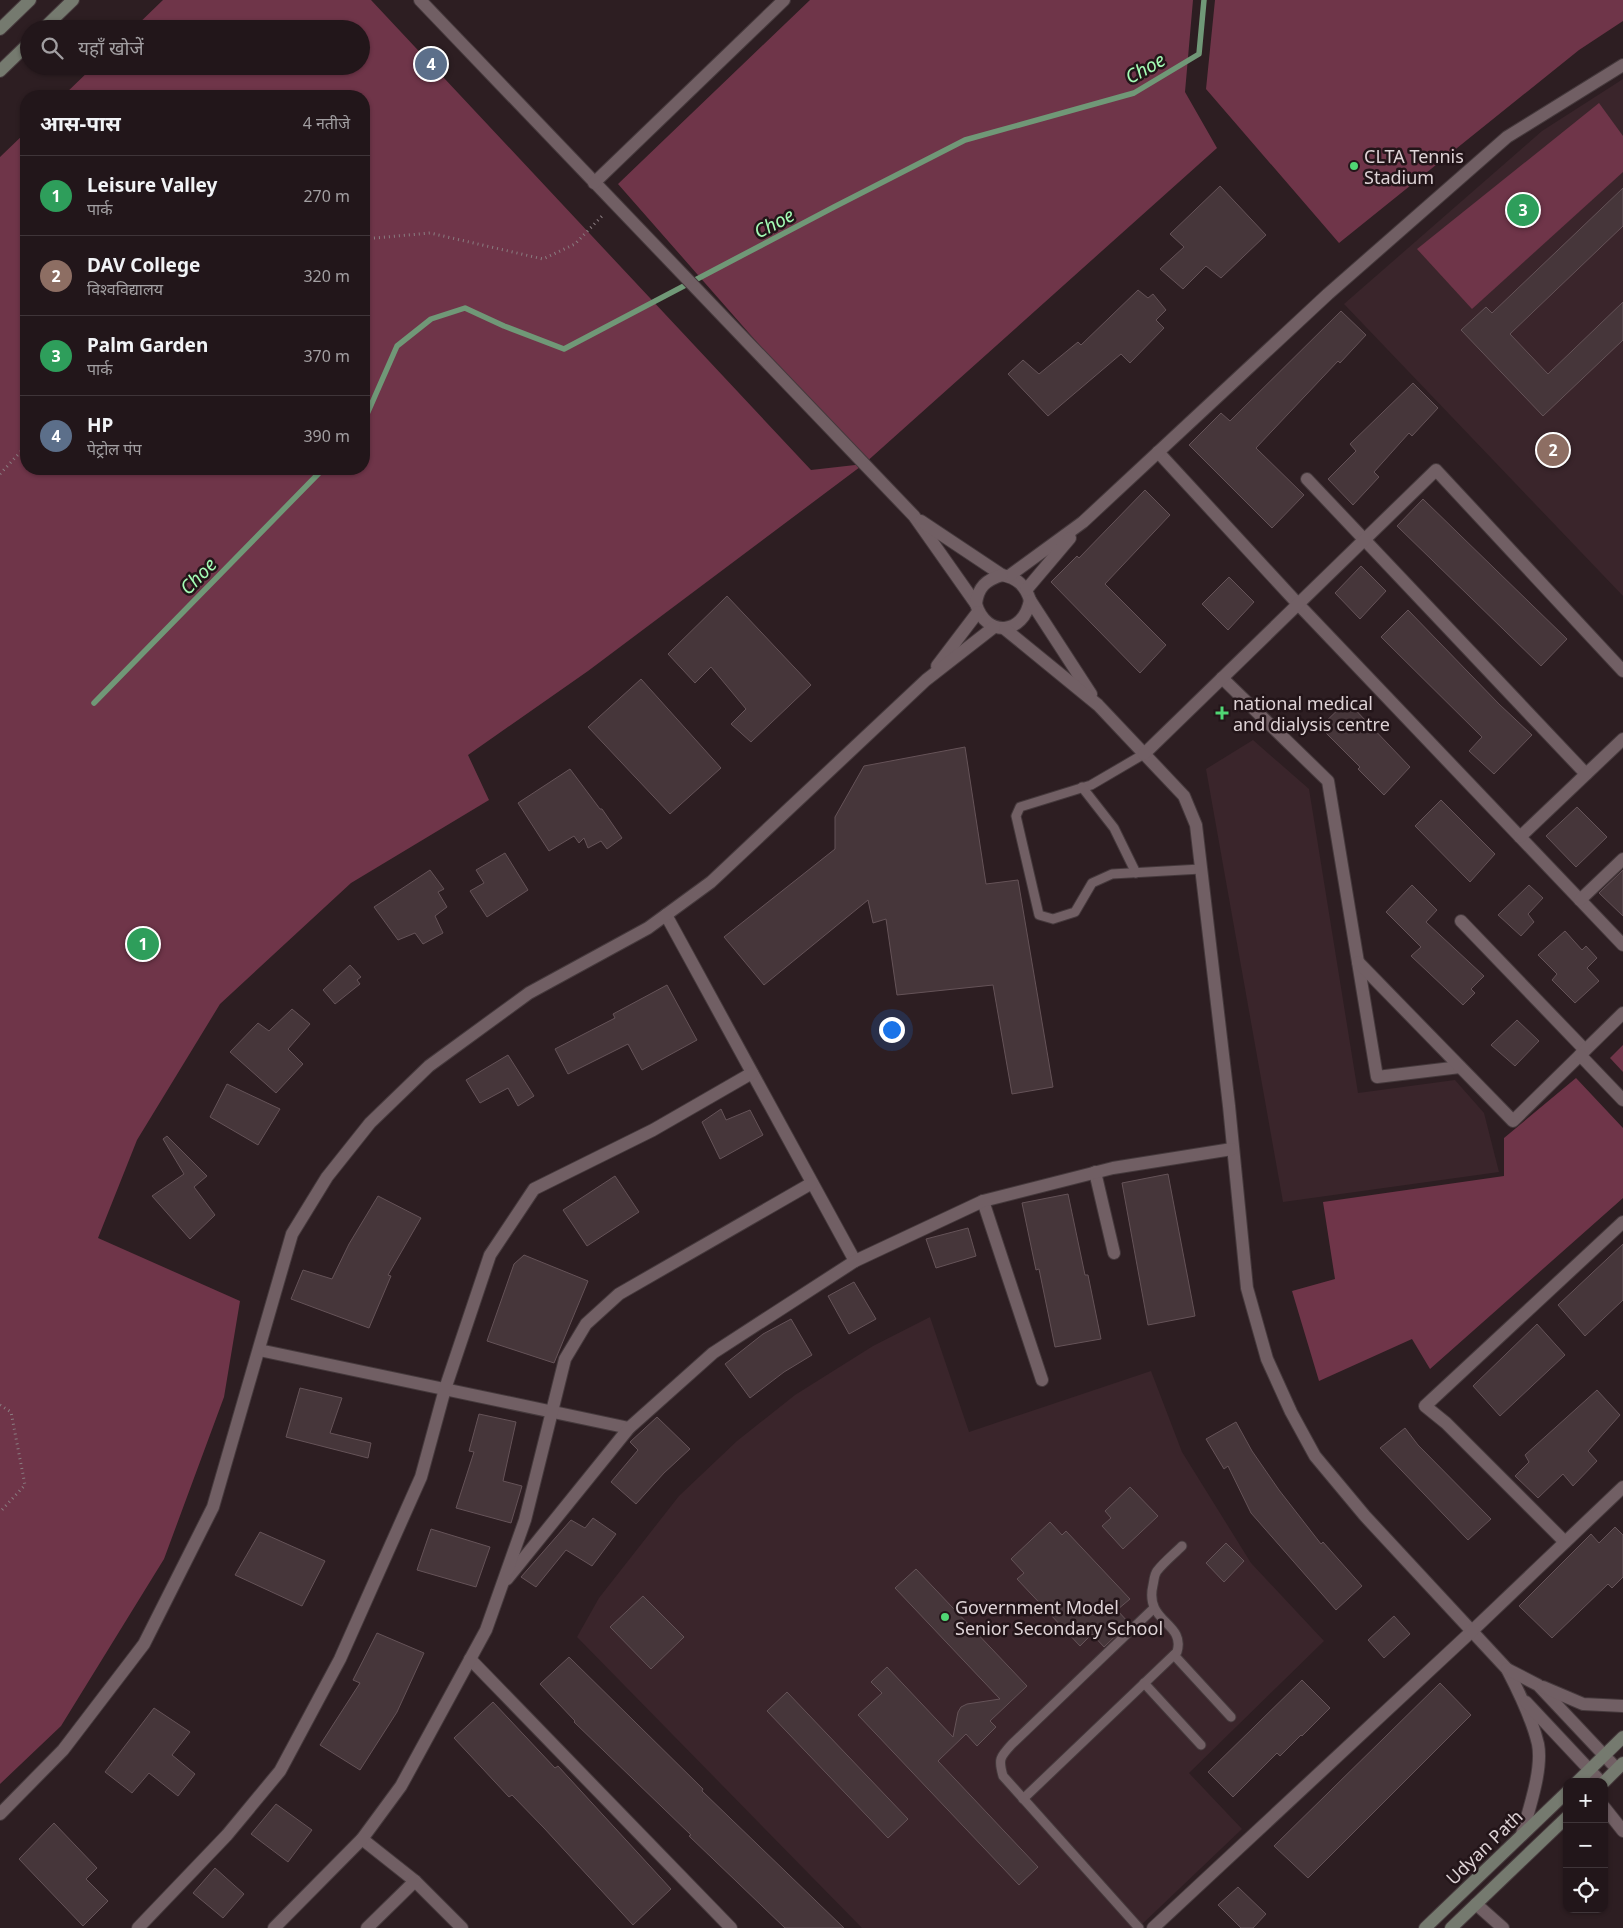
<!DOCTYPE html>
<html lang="hi">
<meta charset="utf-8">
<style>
:root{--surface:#22161a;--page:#2a1f23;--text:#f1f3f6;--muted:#a29fa2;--line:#3f3539;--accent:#50d674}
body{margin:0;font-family:"Noto Sans","Noto Sans Devanagari",sans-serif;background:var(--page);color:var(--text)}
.controls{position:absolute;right:15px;bottom:15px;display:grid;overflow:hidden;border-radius:10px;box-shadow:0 1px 4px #0004}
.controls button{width:45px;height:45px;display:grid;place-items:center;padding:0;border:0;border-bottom:1px solid var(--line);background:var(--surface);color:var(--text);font:25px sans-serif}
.you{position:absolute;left:891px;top:1029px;width:18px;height:18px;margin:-12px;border:4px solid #fff;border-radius:50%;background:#1a73e8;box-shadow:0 0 0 8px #1a73e833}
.badge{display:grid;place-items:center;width:32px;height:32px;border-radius:50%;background:var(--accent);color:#fff;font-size:16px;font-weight:700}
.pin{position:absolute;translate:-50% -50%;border:2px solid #fff;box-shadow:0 1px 5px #0006}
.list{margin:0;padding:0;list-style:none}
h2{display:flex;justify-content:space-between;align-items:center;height:65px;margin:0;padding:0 20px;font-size:21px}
h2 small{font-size:16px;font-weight:400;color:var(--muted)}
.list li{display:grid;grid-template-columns:32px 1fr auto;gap:15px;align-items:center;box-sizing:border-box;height:80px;padding:0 20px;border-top:1px solid var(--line)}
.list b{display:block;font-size:19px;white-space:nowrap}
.list p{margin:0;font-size:16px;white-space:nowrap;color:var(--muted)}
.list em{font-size:16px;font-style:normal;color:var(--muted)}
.icon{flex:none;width:28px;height:28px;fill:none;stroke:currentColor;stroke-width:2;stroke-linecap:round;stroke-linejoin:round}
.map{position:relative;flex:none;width:1623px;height:1928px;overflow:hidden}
.search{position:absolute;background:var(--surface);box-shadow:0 1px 4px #0004;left:20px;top:20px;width:350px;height:55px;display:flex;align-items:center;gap:12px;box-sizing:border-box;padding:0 18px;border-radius:28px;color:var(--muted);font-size:19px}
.panel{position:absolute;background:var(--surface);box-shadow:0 1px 4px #0004;left:20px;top:90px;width:350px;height:385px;border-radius:20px}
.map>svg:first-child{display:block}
.built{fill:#3a252b}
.green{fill:#6f3549}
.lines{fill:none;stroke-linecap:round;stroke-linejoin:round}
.stream{stroke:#709877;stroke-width:5.5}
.building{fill:#46363a;stroke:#655358}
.service-casing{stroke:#45393c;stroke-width:11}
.minor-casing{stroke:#45393c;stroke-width:14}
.secondary-casing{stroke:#45393c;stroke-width:14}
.path{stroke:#8a7d81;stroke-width:3;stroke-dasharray:1 4;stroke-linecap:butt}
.service{stroke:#715f64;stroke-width:9}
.minor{stroke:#715f64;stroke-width:12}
.secondary{stroke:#757a6f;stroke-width:12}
.poi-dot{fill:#50d674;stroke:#231519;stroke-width:2}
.labels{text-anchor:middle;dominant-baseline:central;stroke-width:5;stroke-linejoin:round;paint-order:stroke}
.poi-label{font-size:18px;fill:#ded3d6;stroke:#231519;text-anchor:start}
.street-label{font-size:18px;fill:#ded3d6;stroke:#231519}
.water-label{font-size:19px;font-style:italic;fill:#a4fcb5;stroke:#231519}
</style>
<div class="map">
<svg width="1623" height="1928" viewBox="0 0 1623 1928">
<rect width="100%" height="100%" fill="#2d1e22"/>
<g class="built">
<path d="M 1623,79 L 1623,596 L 1344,304 L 1542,131 Z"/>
<path d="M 1253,740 L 1309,789 L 1358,1093 L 1455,1080 L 1484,1113 L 1499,1172 L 1283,1202 L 1206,769 Z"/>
<path d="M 930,1317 L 969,1432 L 1151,1371 L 1182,1452 L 1251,1563 L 1324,1641 L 1189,1773 L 1242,1829 L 1138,1928 L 862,1928 L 577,1637 L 599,1598 L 679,1496 L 737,1441 L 795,1395 L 873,1346 Z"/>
</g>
<g class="green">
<path d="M 163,0 L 371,0 L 811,470 L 864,464 L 618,184 L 810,0 L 1193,0 L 1185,92 L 1217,148 L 864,464 L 588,671 L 468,755 L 489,800 L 351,883 L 220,1004 L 137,1140 L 98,1238 L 240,1301 L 224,1397 L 164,1559 L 61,1726 L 0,1784 L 0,157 L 26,132 L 26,469 L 364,469 L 364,96 L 63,96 L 94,66 L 361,66 L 361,29 L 133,29 Z"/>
<path d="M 1215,0 L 1623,0 L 1623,21 L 1579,50 L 1339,243 L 1206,89 Z"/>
<path d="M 1599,103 L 1623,136 L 1623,172 L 1472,309 L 1417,249 Z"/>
<path d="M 1623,1045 L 1623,1072 L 1610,1058 Z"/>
<path d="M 1576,1078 L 1623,1128 L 1623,1198 L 1430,1369 L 1412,1339 L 1319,1381 L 1292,1291 L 1335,1279 L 1323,1202 L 1504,1176 L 1504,1138 Z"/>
</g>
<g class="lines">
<g class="stream">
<path d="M 364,421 L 397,346 L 431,319 L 465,308 L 504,326 L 564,349 L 834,207 L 965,140 L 1134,93 L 1199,54 L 1204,0"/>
<path d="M 94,703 L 323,469"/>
</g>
</g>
<g class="building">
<path d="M 1220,186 L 1266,235 L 1221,278 L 1206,266 L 1183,289 L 1160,269 L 1184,247 L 1170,234 Z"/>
<path d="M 1623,188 L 1623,226 L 1510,334 L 1548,374 L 1623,302 L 1623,340 L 1543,416 L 1461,330 L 1486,307 L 1492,313 Z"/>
<path d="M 1138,290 L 1148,298 L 1153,294 L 1166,310 L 1156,320 L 1164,328 L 1130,363 L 1121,354 L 1048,416 L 1008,374 L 1023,360 L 1039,374 L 1078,342 L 1081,345 Z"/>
<path d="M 1341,311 L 1366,335 L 1340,363 L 1338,361 L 1256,448 L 1304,495 L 1272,528 L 1189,445 L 1221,413 L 1230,421 Z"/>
<path d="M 1413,383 L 1438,408 L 1412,436 L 1409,433 L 1374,472 L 1379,477 L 1353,505 L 1328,479 L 1356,451 L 1350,444 Z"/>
<path d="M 1145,490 L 1170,515 L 1105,584 L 1166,645 L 1140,673 L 1051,582 L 1077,556 L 1079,558 Z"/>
<path d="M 1423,499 L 1567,639 L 1541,666 L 1397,526 Z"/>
<path d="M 1361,566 L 1386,591 L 1360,619 L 1335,593 Z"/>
<path d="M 1229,577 L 1254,602 L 1228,630 L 1202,604 Z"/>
<path d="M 727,596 L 811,685 L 751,742 L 731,724 L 746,709 L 711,667 L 695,683 L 668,654 Z"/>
<path d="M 1408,610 L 1499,704 L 1532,735 L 1494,774 L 1469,751 L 1482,737 L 1381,637 Z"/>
<path d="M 641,679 L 721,768 L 670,814 L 588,727 Z"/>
<path d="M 1347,701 L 1410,767 L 1384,795 L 1358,769 L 1360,767 L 1320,727 Z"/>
<path d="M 965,747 L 986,884 L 1018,880 L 1053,1087 L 1012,1094 L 993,985 L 897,995 L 886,919 L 873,923 L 868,900 L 764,985 L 724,937 L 835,849 L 835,817 L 864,766 Z"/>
<path d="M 570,769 L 600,809 L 602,809 L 622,838 L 607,849 L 601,841 L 588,848 L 584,838 L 579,843 L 574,836 L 549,851 L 518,803 Z"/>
<path d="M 1441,800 L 1495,854 L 1470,882 L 1415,826 Z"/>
<path d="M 1577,807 L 1607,837 L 1576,867 L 1546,836 Z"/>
<path d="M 505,853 L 528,890 L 487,917 L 470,891 L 484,883 L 476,870 Z"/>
<path d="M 430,870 L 444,889 L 438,892 L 447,907 L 435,916 L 443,933 L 423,944 L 415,933 L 398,940 L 374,907 Z"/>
<path d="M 1623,870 L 1623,916 L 1599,893 Z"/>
<path d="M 1412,885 L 1437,910 L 1426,922 L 1484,976 L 1471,989 L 1475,993 L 1463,1005 L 1411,956 L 1421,947 L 1386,912 Z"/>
<path d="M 1529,885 L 1543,898 L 1528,914 L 1534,922 L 1521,936 L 1498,915 Z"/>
<path d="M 1565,931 L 1582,950 L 1586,946 L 1597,958 L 1587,968 L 1599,981 L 1575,1003 L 1552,980 L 1557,974 L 1538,955 Z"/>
<path d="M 350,965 L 361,977 L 357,980 L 360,984 L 335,1004 L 323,990 Z"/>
<path d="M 667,985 L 697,1040 L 642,1070 L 628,1044 L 568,1074 L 555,1049 L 615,1018 L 613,1014 Z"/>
<path d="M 292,1009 L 310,1024 L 288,1049 L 303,1064 L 276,1093 L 230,1052 L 258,1023 L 269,1031 Z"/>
<path d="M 1517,1020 L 1539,1041 L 1515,1066 L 1491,1045 Z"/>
<path d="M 508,1055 L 534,1096 L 518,1106 L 508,1088 L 480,1103 L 466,1080 Z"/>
<path d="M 227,1084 L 280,1109 L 258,1145 L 210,1117 Z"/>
<path d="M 721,1109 L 726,1120 L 750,1110 L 763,1135 L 720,1159 L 702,1122 Z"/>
<path d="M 167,1136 L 207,1176 L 194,1187 L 215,1215 L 190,1239 L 152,1196 L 184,1174 L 163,1139 Z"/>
<path d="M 1168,1174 L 1195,1316 L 1148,1325 L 1122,1183 Z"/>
<path d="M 615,1176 L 639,1212 L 587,1246 L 563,1210 Z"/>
<path d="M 1068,1194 L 1085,1275 L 1088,1275 L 1101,1339 L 1055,1347 L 1039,1269 L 1036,1270 L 1022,1203 Z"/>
<path d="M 378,1196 L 421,1218 L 388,1275 L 391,1276 L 369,1328 L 291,1299 L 303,1270 L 332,1279 L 349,1244 Z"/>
<path d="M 968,1228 L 976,1256 L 936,1268 L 926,1239 Z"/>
<path d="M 1623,1244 L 1623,1300 L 1585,1336 L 1558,1305 Z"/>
<path d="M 524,1255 L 588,1281 L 554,1363 L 487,1341 L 514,1264 Z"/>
<path d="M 854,1282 L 876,1319 L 849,1334 L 828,1296 Z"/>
<path d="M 791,1319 L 812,1355 L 784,1372 L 750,1398 L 725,1364 L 763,1334 Z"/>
<path d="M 1537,1324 L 1565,1355 L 1500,1416 L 1473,1386 Z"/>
<path d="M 300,1388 L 342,1398 L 330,1433 L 371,1443 L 368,1458 L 286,1437 Z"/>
<path d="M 1597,1390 L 1620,1415 L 1588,1451 L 1597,1461 L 1573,1486 L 1563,1474 L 1538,1498 L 1515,1476 L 1529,1462 L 1525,1455 Z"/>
<path d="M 479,1414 L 516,1422 L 503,1481 L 522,1486 L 511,1523 L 456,1508 L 474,1452 L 469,1451 Z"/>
<path d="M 657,1417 L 690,1449 L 664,1473 L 636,1504 L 611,1482 L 638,1450 L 630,1442 Z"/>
<path d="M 1236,1422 L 1252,1451 L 1279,1490 L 1321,1544 L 1323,1542 L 1362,1586 L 1336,1610 L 1251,1513 L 1228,1466 L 1224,1469 L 1206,1439 Z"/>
<path d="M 1405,1428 L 1418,1445 L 1491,1519 L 1468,1540 L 1380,1448 Z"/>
<path d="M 1130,1487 L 1158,1516 L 1123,1549 L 1102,1526 L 1111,1518 L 1105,1511 Z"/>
<path d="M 593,1518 L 616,1534 L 592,1566 L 566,1550 L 536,1587 L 521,1577 L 571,1520 L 585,1528 Z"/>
<path d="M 1050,1522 L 1062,1535 L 1066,1531 L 1130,1599 L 1117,1610 L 1129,1623 L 1104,1647 L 1092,1634 L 1080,1646 L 1017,1579 L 1024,1573 L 1011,1559 Z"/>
<path d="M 1615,1527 L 1623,1535 L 1623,1577 L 1612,1588 L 1608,1584 L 1552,1638 L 1519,1606 L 1591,1534 L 1599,1543 Z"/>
<path d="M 431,1529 L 490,1547 L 476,1587 L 417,1570 Z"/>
<path d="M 260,1532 L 325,1561 L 302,1606 L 235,1575 Z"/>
<path d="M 1226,1543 L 1244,1561 L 1224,1582 L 1206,1563 Z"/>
<path d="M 916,1569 L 1027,1686 L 990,1721 L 996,1727 L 977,1746 L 966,1734 L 938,1761 L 1038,1867 L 1019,1885 L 858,1715 L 882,1693 L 871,1682 L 887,1667 L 953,1737 L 958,1712 L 961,1707 L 967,1704 L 1000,1699 L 895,1588 Z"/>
<path d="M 643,1596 L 684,1637 L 651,1669 L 610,1627 Z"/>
<path d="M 1394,1616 L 1410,1634 L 1384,1658 L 1368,1640 Z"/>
<path d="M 377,1633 L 424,1653 L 397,1712 L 360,1770 L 320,1745 L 360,1683 L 353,1680 Z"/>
<path d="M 569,1657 L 703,1789 L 702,1791 L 844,1928 L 785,1928 L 689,1836 L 691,1835 L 574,1722 L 575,1721 L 540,1684 Z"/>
<path d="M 1302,1680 L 1330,1708 L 1302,1736 L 1301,1735 L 1280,1756 L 1277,1753 L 1233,1797 L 1208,1772 Z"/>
<path d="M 1440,1683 L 1471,1715 L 1308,1878 L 1274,1846 Z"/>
<path d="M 787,1692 L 908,1819 L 888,1838 L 767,1711 Z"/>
<path d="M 493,1702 L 555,1768 L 558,1766 L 671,1889 L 633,1925 L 544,1828 L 512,1795 L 509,1797 L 454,1738 Z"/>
<path d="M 154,1708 L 190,1732 L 172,1755 L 195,1774 L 178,1796 L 149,1773 L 132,1793 L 105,1772 Z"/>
<path d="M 276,1804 L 312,1830 L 288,1862 L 251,1834 Z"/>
<path d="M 54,1823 L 97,1868 L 86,1879 L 108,1901 L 83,1926 L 19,1859 Z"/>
<path d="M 215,1868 L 244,1894 L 223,1918 L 193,1893 Z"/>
<path d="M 1238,1887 L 1266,1914 L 1253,1928 L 1241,1928 L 1218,1905 Z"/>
</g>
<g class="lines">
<g class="service-casing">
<g id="service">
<path d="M 1144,754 L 1091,785 L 1020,807 L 1016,816 L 1039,915 L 1053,919 L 1075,912 L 1092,883 L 1112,874 L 1201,869"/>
<path d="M 1082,787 L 1114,828 L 1136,873"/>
<path d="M 1174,1655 L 1231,1717"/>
<path d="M 1144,1683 L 1201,1745"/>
<path d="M 1023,1799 L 1177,1652 C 1186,1622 1144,1623 1153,1585 C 1154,1581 1154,1575 1157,1571 C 1164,1562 1174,1554 1182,1546"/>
<path d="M 1139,1928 L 1003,1776 C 998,1759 1000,1757 1012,1744 L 1153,1609"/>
</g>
</g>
<g class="minor-casing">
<g id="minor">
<path d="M 420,0 L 914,516 L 976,604 C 986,638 1024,635 1030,600"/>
<path d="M 594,183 L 784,0"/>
<path d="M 1158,452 L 1298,604 L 1623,945"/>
<path d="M 1307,479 L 1586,774"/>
<path d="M 921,521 L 1002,575 C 1017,578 1025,585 1030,600 L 1091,694"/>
<path d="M 1009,576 L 1083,522 L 1328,294 L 1507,137 L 1623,65"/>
<path d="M 1026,590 L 1070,538"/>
<path d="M 976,604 C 978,587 986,580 1002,575"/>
<path d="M 1005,629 L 1098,705 L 1184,796 L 1196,825 L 1229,1106 L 1247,1288 L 1267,1359 L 1291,1412 L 1315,1456 L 1365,1516 L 1507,1669 C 1519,1692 1532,1718 1538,1744 C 1543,1769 1529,1809 1522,1834"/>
<path d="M 937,666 L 978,612"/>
<path d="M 1222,678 L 1328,781 L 1377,1077 L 1460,1067"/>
<path d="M 1144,754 L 1436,470 L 1623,671"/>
<path d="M 1520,837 L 1623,739"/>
<path d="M 1580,900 L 1623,859"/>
<path d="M 666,915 L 855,1261"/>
<path d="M 1461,921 L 1585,1050"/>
<path d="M 1358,962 L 1513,1121 L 1623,1013"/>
<path d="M 1580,1055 L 1623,1100"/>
<path d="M 1095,1172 L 1114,1253"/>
<path d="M 983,1201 L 1042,1380"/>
<path d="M 259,1350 L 629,1428"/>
<path d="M 1565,1542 L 1446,1423 L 1425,1406 L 1623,1222"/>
<path d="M 507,1579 L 629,1428 L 713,1353 L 855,1261 L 983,1201 L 1113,1168 L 1232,1149"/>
<path d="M 470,1659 L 731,1928"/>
<path d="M 1507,1669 L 1538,1685 L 1617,1769"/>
<path d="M 1543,1687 L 1583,1704 L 1623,1706"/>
<path d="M 1526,1702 L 1601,1782"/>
<path d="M 1604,1807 L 1623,1831"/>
<path d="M 0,1814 L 63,1750 L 144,1644 L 213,1507 L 292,1234 L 327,1177 L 370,1123 L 429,1066 L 529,993 L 648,928 L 711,882 L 926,680 L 994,627"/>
<path d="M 362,1839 L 415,1881 L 462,1928"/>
<path d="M 1476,1904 L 1503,1928"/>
<path d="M 138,1928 L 227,1835 L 280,1771 L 340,1659 L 421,1477 L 445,1389 L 490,1255 L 534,1189 L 653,1130 L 752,1073"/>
<path d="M 274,1928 L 362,1839 L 401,1786 L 486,1630 L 525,1520 L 565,1359 L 586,1324 L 619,1294 L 812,1183"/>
<path d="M 367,1928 L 415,1881"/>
<path d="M 1153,1928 L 1472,1631 L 1623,1487"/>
</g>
</g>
<g class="secondary-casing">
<g id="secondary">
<path d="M 0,29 L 30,0"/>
<path d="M 43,29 L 73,0"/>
<path d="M 0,71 L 29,43"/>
<path d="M 1577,1782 L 1623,1737"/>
<path d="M 1604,1782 L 1623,1763"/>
<path d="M 1425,1928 L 1567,1792"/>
<path d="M 1451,1928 L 1567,1817"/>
</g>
</g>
<g class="path">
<path d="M 364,239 L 430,233 L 543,259 L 575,244 L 604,214"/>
<path d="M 0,474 L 26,446"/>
<path d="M 0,1405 L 11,1412 L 25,1485 L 0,1512"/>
</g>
<use href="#service" class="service"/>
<use href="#minor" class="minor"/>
<use href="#secondary" class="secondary"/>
</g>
<g class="poi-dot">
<circle cx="1354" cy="166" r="5"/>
<path d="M1219.5 705.5h5v5h5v5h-5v5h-5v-5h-5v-5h5z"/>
<circle cx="945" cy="1617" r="5"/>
</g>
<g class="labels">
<g class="poi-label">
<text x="1364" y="156">CLTA Tennis<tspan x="1364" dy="21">Stadium</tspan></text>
<text x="1233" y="703">national medical<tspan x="1233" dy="21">and dialysis centre</tspan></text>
<text x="955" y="1607">Government Model<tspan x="955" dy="21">Senior Secondary School</tspan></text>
</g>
<g class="street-label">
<text transform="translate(1484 1847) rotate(-44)">Udyan Path</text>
</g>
<g class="water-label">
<text transform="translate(1145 68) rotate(-29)">Choe</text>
<text transform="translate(774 223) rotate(-28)">Choe</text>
<text transform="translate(198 576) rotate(-46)">Choe</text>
</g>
</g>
</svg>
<div class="controls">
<button>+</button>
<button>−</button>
<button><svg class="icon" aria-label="locate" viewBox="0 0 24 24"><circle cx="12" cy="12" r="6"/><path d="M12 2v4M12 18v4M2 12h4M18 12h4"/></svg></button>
</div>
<div class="you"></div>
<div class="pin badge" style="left:143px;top:944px;background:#2e9e5b">1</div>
<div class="pin badge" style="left:1553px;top:450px;background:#8d6e63">2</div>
<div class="pin badge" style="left:1523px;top:210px;background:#2e9e5b">3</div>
<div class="pin badge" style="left:431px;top:64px;background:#5c6f8a">4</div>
<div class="search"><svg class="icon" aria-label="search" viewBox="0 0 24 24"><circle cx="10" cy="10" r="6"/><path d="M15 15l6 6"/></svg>यहाँ खोजें</div>
<section class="panel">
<h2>आस-पास<small>4 नतीजे</small></h2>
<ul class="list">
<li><span class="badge" style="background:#2e9e5b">1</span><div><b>Leisure Valley</b><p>पार्क</p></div><em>270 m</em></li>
<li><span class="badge" style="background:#8d6e63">2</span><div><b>DAV College</b><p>विश्वविद्यालय</p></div><em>320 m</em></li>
<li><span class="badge" style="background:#2e9e5b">3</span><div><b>Palm Garden</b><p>पार्क</p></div><em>370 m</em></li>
<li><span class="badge" style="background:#5c6f8a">4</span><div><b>HP</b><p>पेट्रोल पंप</p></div><em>390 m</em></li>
</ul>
</section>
</div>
